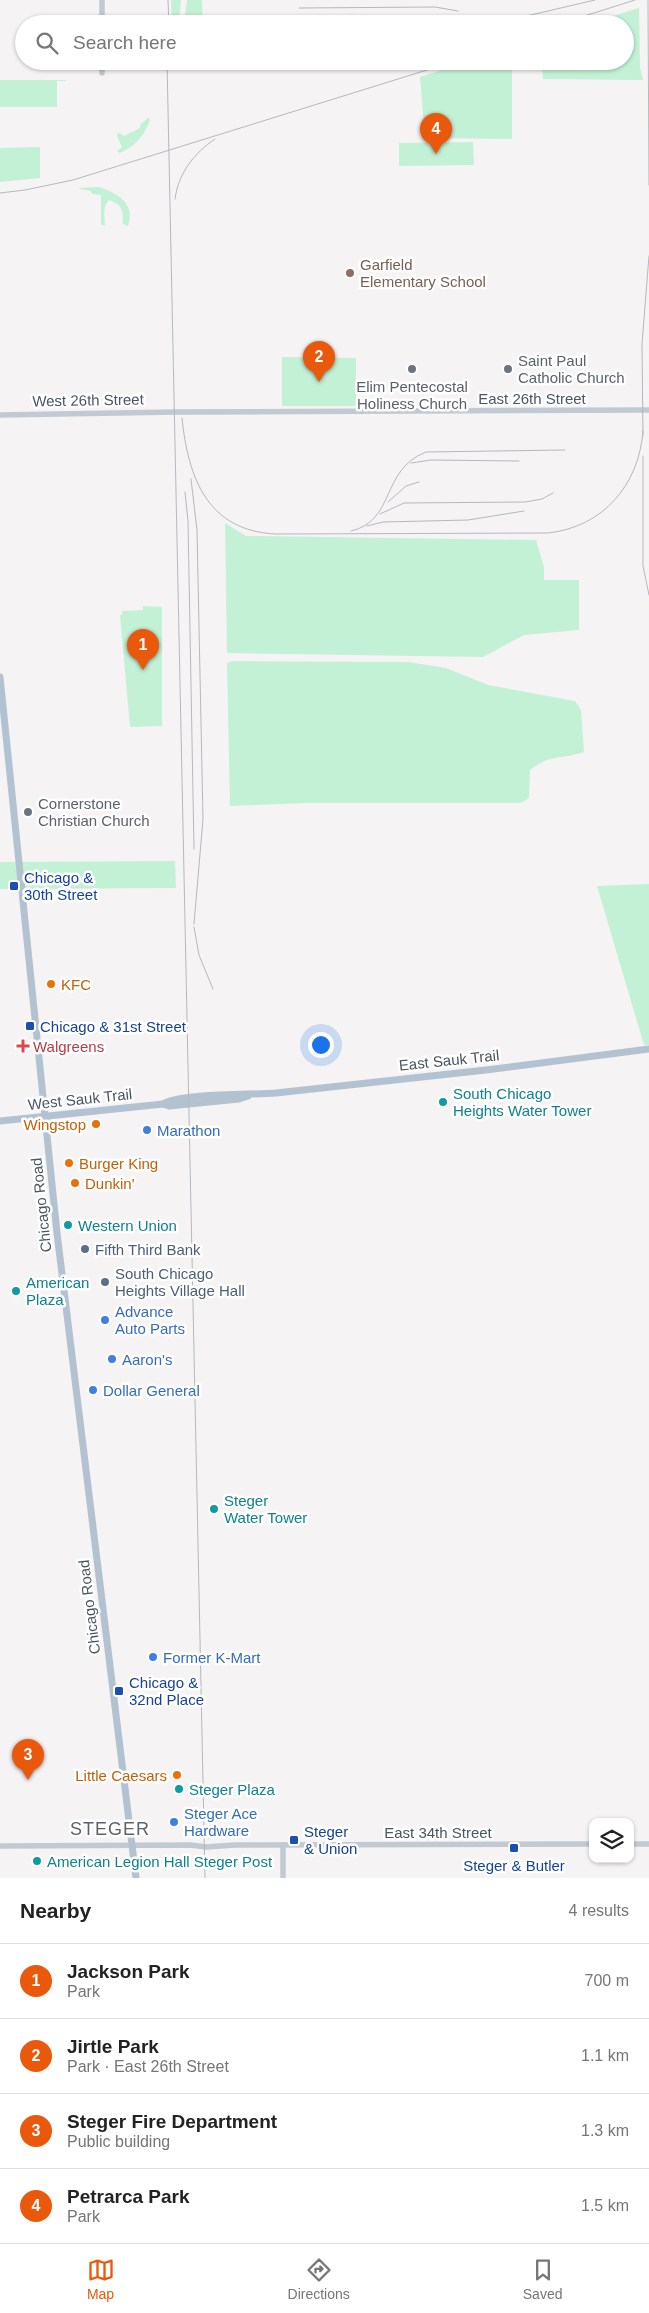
<!DOCTYPE html>
<meta charset="utf-8">
<style>
:root{--surface:#fff;--page:#f2f2f2;--text:#222;--muted:#767676;--line:#e0e0e0;--accent:#ea580c}
body{margin:0;font-family:Arial,sans-serif;background:var(--page);color:var(--text)}
.controls{position:absolute;right:15px;bottom:15px;display:grid;overflow:hidden;border-radius:10px;box-shadow:0 1px 4px #0004}
.controls button{width:45px;height:45px;display:grid;place-items:center;padding:0;border:0;border-bottom:1px solid var(--line);background:var(--surface);color:var(--text);font:25px sans-serif}
.you{position:absolute;left:320px;top:1044px;width:18px;height:18px;margin:-12px;border:4px solid #fff;border-radius:50%;background:#1a73e8;box-shadow:0 0 0 8px #1a73e833}
.badge{display:grid;place-items:center;width:32px;height:32px;border-radius:50%;background:var(--accent);color:#fff;font-size:16px;font-weight:700}
.pin{position:absolute;translate:-50% -41px;filter:drop-shadow(0 1px 2px #0008)}
.pin::after{content:'';position:absolute;top:26px;width:18px;height:15px;background:inherit;clip-path:polygon(0 0,100% 0,50% 100%)}
.list{margin:0;padding:0;list-style:none}
h2{display:flex;justify-content:space-between;align-items:center;height:65px;margin:0;padding:0 20px;font-size:21px}
h2 small{font-size:16px;font-weight:400;color:var(--muted)}
.list li{display:grid;grid-template-columns:32px 1fr auto;gap:15px;align-items:center;box-sizing:border-box;height:75px;padding:0 20px;border-top:1px solid var(--line)}
.list b{display:block;font-size:19px;white-space:nowrap}
.list p{margin:0;font-size:16px;white-space:nowrap;color:var(--muted)}
.list em{font-size:16px;font-style:normal;color:var(--muted)}
.icon{flex:none;width:28px;height:28px;fill:none;stroke:currentColor;stroke-width:2;stroke-linecap:round;stroke-linejoin:round}
.map{position:relative;flex:none;width:649px;height:1878px;overflow:hidden}
.search{position:absolute;background:var(--surface);box-shadow:0 1px 4px #0004;left:15px;right:15px;top:15px;height:55px;display:flex;align-items:center;gap:12px;box-sizing:border-box;padding:0 18px;border-radius:28px;color:var(--muted);font-size:19px}
.sheet{height:365px;background:var(--surface)}
nav{display:flex;justify-content:space-around;align-items:center;box-sizing:border-box;height:70px;border-top:1px solid var(--line);background:var(--surface);font-size:14px;color:var(--muted)}
nav a{display:grid;justify-items:center;gap:2px}
nav .on{color:var(--accent)}
.map>svg:first-child{display:block}
.green{fill:#c3f1d5}
.lines{fill:none;stroke-linecap:round;stroke-linejoin:round}
.minor{stroke:#c1cad2;stroke-width:5.5}
.major{stroke:#b3c2d1;stroke-width:7}
.rail{stroke:#b5b8bd;stroke-width:1}
.education-dot{fill:#8d6e63;stroke:#fff;stroke-width:2}
.worship-dot{fill:#6b7280;stroke:#fff;stroke-width:2}
.transit-dot{fill:#1a4fb4;stroke:#fff;stroke-width:2}
.food-dot{fill:#e8710a;stroke:#fff;stroke-width:2}
.health-dot{fill:#e0444e;stroke:#fff;stroke-width:2}
.culture-dot{fill:#0f9aa8;stroke:#fff;stroke-width:2}
.shop-dot{fill:#3f7fe0;stroke:#fff;stroke-width:2}
.service-dot{fill:#5c6f8a;stroke:#fff;stroke-width:2}
.labels{text-anchor:middle;dominant-baseline:central;stroke-width:5;stroke-linejoin:round;paint-order:stroke}
.education-label{font-size:15px;fill:#785e54;stroke:#fff;text-anchor:start}
.worship-label{font-size:15px;fill:#5b616d;stroke:#fff;text-anchor:start}
.street-label{font-size:15px;fill:#4a5661;stroke:#fff}
.transit-label{font-size:15px;fill:#164399;stroke:#fff;text-anchor:start}
.food-label{font-size:15px;fill:#c56008;stroke:#fff;text-anchor:start}
.health-label{font-size:15px;fill:#be3a42;stroke:#fff;text-anchor:start}
.culture-label{font-size:15px;fill:#0d838f;stroke:#fff;text-anchor:start}
.shop-label{font-size:15px;fill:#366cbe;stroke:#fff;text-anchor:start}
.service-label{font-size:15px;fill:#4e5e75;stroke:#fff;text-anchor:start}
.quarter-label{font-size:18px;letter-spacing:1px;fill:#5f6368;stroke:#fff}
</style>
<div class="map">
<svg width="649" height="1878" viewBox="0 0 649 1878">
<rect width="100%" height="100%" fill="#f5f3f3"/>
<g class="green">
<path d="M 171,0 L 181,0 L 179,24 L 172,24 Z"/>
<path d="M 187,0 L 202,0 L 203,24 L 184,24 Z"/>
<path d="M 639,8 L 640,67 L 643,80 L 543,79 L 542,61 L 625,61 L 625,24 L 588,24 Z"/>
<path d="M 471,61 L 512,61 L 512,139 L 425,138 L 420,77 Z"/>
<path d="M 0,80 L 66,80 L 66,81 L 57,81 L 57,107 L 0,107 Z"/>
<path d="M 148,118 L 150,119 C 146,134 134,148 119,153 L 117,151 L 122,147 L 117,136 L 118,132 L 124,136 L 140,128 L 140,125 Z"/>
<path d="M 473,142 L 474,165 L 399,166 L 399,143 Z"/>
<path d="M 40,147 L 40,178 L 0,182 L 0,148 Z"/>
<path d="M 99,187 C 117,193 136,203 128,226 L 123,224 C 123,210 123,205 109,200 C 102,206 105,217 105,225 L 101,225 L 101,195 L 92,194 L 91,191 L 80,189 L 79,188 Z"/>
<path d="M 282,357 L 356,358 L 356,406 L 282,406 Z"/>
<path d="M 225,523 L 246,536 L 536,540 L 544,567 L 544,580 L 579,580 L 579,630 L 524,635 L 483,657 L 227,653 Z"/>
<path d="M 143,606 L 162,607 L 162,726 L 130,727 L 120,615 L 122,615 L 122,611 L 143,610 Z"/>
<path d="M 232,661 L 408,662 L 446,668 L 488,685 L 575,701 L 581,710 L 584,752 C 561,760 552,753 530,770 L 529,798 L 521,803 L 305,803 L 230,806 L 227,663 Z"/>
<path d="M 175,861 L 176,888 L 0,889 L 0,862 Z"/>
<path d="M 649,884 L 649,1045 L 644,1045 L 597,886 Z"/>
</g>
<g class="lines">
<g class="minor">
<path d="M 102,0 L 102,24"/>
<path d="M 102,73 L 102,61"/>
<path d="M 0,415 L 176,412 L 649,410"/>
<path d="M 630,1844 L 649,1844"/>
<path d="M 0,1846 L 190,1845 L 206,1847 L 235,1845 L 593,1844"/>
<path d="M 283,1878 L 283,1845"/>
</g>
<g class="major">
<path d="M 0,677 L 57,1233 L 136,1878"/>
<path d="M 163,1104 L 169,1106 L 239,1099 L 248,1096"/>
<path d="M 0,1121 L 163,1104 C 182,1093 251,1095 276,1093 L 486,1070 L 649,1049"/>
</g>
<g class="rail">
<path d="M 168,0 L 169,24"/>
<path d="M 648,0 L 649,185"/>
<path d="M 299,8 L 435,7 L 458,11"/>
<path d="M 289,22 L 518,18 L 595,0"/>
<path d="M 559,24 L 635,0"/>
<path d="M 167,61 L 205,1878"/>
<path d="M 0,193 L 25,190 L 73,180 L 456,61"/>
<path d="M 175,199 C 178,174 194,153 215,139"/>
<path d="M 182,418 C 188,477 207,531 276,534 L 548,533 C 603,527 639,485 643,431"/>
<path d="M 643,436 L 642,344 L 649,256"/>
<path d="M 643,456 L 643,566 L 649,595"/>
<path d="M 411,463 L 431,460 L 519,461"/>
<path d="M 191,479 L 197,530 L 203,819 L 194,924"/>
<path d="M 185,492 L 188,521 L 194,849"/>
<path d="M 388,502 L 406,486 L 419,482"/>
<path d="M 380,514 L 404,503 L 525,502 L 542,499 L 553,493"/>
<path d="M 367,526 L 383,522 L 468,520 L 524,511"/>
<path d="M 351,531 C 396,521 380,470 426,452 L 565,450"/>
<path d="M 194,927 L 199,955 L 213,989"/>
</g>
</g>
<circle class="education-dot" cx="350" cy="273" r="5"/>
<g class="worship-dot">
<circle cx="412" cy="369" r="5"/>
<circle cx="508" cy="369" r="5"/>
<circle cx="28" cy="812" r="5"/>
</g>
<g class="transit-dot">
<rect x="9" y="881" width="10" height="10" rx="2.5"/>
<rect x="25" y="1021" width="10" height="10" rx="2.5"/>
<rect x="114" y="1686" width="10" height="10" rx="2.5"/>
<rect x="289" y="1835" width="10" height="10" rx="2.5"/>
<rect x="509" y="1843" width="10" height="10" rx="2.5"/>
</g>
<g class="food-dot">
<circle cx="51" cy="984" r="5"/>
<circle cx="96" cy="1124" r="5"/>
<circle cx="69" cy="1163" r="5"/>
<circle cx="75" cy="1183" r="5"/>
<circle cx="177" cy="1775" r="5"/>
</g>
<path class="health-dot" d="M20.5 1038.5h5v5h5v5h-5v5h-5v-5h-5v-5h5z"/>
<g class="culture-dot">
<circle cx="443" cy="1102" r="5"/>
<circle cx="68" cy="1225" r="5"/>
<circle cx="16" cy="1291" r="5"/>
<circle cx="214" cy="1509" r="5"/>
<circle cx="179" cy="1789" r="5"/>
<circle cx="37" cy="1861" r="5"/>
</g>
<g class="shop-dot">
<circle cx="147" cy="1130" r="5"/>
<circle cx="105" cy="1320" r="5"/>
<circle cx="112" cy="1359" r="5"/>
<circle cx="93" cy="1390" r="5"/>
<circle cx="153" cy="1657" r="5"/>
<circle cx="174" cy="1822" r="5"/>
</g>
<g class="service-dot">
<circle cx="85" cy="1249" r="5"/>
<circle cx="105" cy="1282" r="5"/>
</g>
<g class="labels">
<g class="education-label">
<text x="360" y="264">Garfield<tspan x="360" dy="17">Elementary School</tspan></text>
</g>
<g class="worship-label">
<text x="518" y="360">Saint Paul<tspan x="518" dy="17">Catholic Church</tspan></text>
<text x="412" y="386" text-anchor="middle">Elim Pentecostal<tspan x="412" dy="17">Holiness Church</tspan></text>
<text x="38" y="803">Cornerstone<tspan x="38" dy="17">Christian Church</tspan></text>
</g>
<g class="street-label">
<text x="532" y="398">East 26th Street</text>
<text transform="translate(88 400) rotate(-1)">West 26th Street</text>
<text transform="translate(449 1060) rotate(-6)">East Sauk Trail</text>
<text transform="translate(80 1099) rotate(-6)">West Sauk Trail</text>
<text transform="translate(41 1205) rotate(-96)">Chicago Road</text>
<text transform="translate(89 1607) rotate(-97)">Chicago Road</text>
<text x="438" y="1832">East 34th Street</text>
</g>
<g class="transit-label">
<text x="24" y="877">Chicago &amp;<tspan x="24" dy="17">30th Street</tspan></text>
<text x="40" y="1026">Chicago &amp; 31st Street</text>
<text x="129" y="1682">Chicago &amp;<tspan x="129" dy="17">32nd Place</tspan></text>
<text x="304" y="1831">Steger<tspan x="304" dy="17">&amp; Union</tspan></text>
<text x="514" y="1865" text-anchor="middle">Steger &amp; Butler</text>
</g>
<g class="food-label">
<text x="61" y="984">KFC</text>
<text x="86" y="1124" text-anchor="end">Wingstop</text>
<text x="79" y="1163">Burger King</text>
<text x="85" y="1183">Dunkin'</text>
<text x="167" y="1775" text-anchor="end">Little Caesars</text>
</g>
<g class="health-label">
<text x="33" y="1046">Walgreens</text>
</g>
<g class="culture-label">
<text x="453" y="1093">South Chicago<tspan x="453" dy="17">Heights Water Tower</tspan></text>
<text x="78" y="1225">Western Union</text>
<text x="26" y="1282">American<tspan x="26" dy="17">Plaza</tspan></text>
<text x="224" y="1500">Steger<tspan x="224" dy="17">Water Tower</tspan></text>
<text x="189" y="1789">Steger Plaza</text>
<text x="47" y="1861">American Legion Hall Steger Post</text>
</g>
<g class="shop-label">
<text x="157" y="1130">Marathon</text>
<text x="115" y="1311">Advance<tspan x="115" dy="17">Auto Parts</tspan></text>
<text x="122" y="1359">Aaron's</text>
<text x="103" y="1390">Dollar General</text>
<text x="163" y="1657">Former K-Mart</text>
<text x="184" y="1813">Steger Ace<tspan x="184" dy="17">Hardware</tspan></text>
</g>
<g class="service-label">
<text x="95" y="1249">Fifth Third Bank</text>
<text x="115" y="1273">South Chicago<tspan x="115" dy="17">Heights Village Hall</tspan></text>
</g>
<g class="quarter-label">
<text x="110" y="1829">STEGER</text>
</g>
</g>
</svg>
<div class="controls">
<button><svg class="icon" aria-label="layers" viewBox="0 0 24 24"><path d="M12 4l9 5-9 5-9-5zM3 14l9 5 9-5"/></svg></button>
</div>
<div class="you"></div>
<div class="pin badge" style="left:143px;top:670px">1</div>
<div class="pin badge" style="left:319px;top:382px">2</div>
<div class="pin badge" style="left:28px;top:1780px">3</div>
<div class="pin badge" style="left:436px;top:154px">4</div>
<div class="search"><svg class="icon" aria-label="search" viewBox="0 0 24 24"><circle cx="10" cy="10" r="6"/><path d="M15 15l6 6"/></svg>Search here</div>
</div>
<section class="sheet">
<h2>Nearby<small>4 results</small></h2>
<ul class="list">
<li><span class="badge">1</span><div><b>Jackson Park</b><p>Park</p></div><em>700 m</em></li>
<li><span class="badge">2</span><div><b>Jirtle Park</b><p>Park · East 26th Street</p></div><em>1.1 km</em></li>
<li><span class="badge">3</span><div><b>Steger Fire Department</b><p>Public building</p></div><em>1.3 km</em></li>
<li><span class="badge">4</span><div><b>Petrarca Park</b><p>Park</p></div><em>1.5 km</em></li>
</ul>
</section>
<nav>
<a class="on"><svg class="icon" aria-label="map" viewBox="0 0 24 24"><path d="M3 6l6-2 6 2 6-2v14l-6 2-6-2-6 2zM9 4v14M15 6v14"/></svg>Map</a>
<a><svg class="icon" aria-label="directions" viewBox="0 0 24 24"><path d="M12 3l9 9-9 9-9-9zM9 14v-3h6M13 9l2 2-2 2"/></svg>Directions</a>
<a><svg class="icon" aria-label="saved" viewBox="0 0 24 24"><path d="M7 4h10v16l-5-4-5 4z"/></svg>Saved</a>
</nav>
